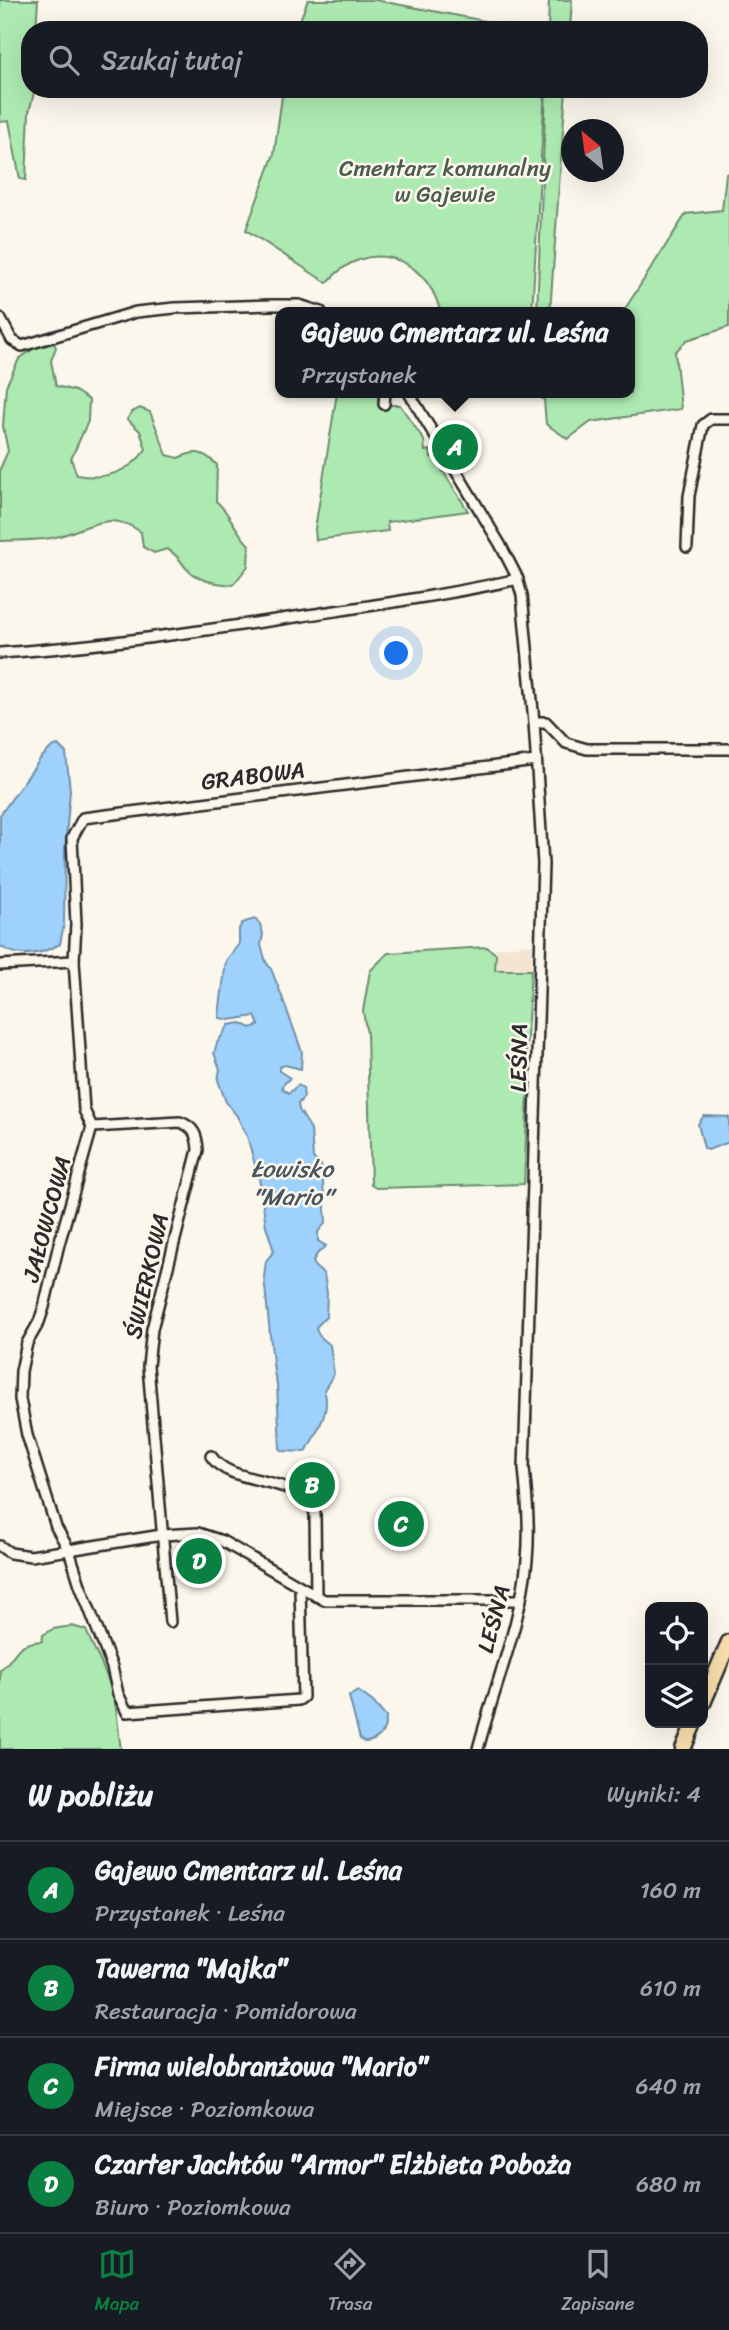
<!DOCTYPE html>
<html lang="pl">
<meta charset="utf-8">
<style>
:root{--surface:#171b24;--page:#242831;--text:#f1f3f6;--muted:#9ea1a6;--line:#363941;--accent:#0b8043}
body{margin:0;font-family:Sriracha,sans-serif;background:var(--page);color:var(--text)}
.controls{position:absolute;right:21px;bottom:21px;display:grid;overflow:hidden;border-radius:14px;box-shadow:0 7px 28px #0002}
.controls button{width:63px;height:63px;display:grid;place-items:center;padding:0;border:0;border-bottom:2px solid var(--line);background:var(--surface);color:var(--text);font:35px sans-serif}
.compass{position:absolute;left:561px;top:119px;width:63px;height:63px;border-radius:50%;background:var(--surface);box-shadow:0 7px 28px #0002;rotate:331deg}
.you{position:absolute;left:397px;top:654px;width:24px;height:24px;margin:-18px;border:5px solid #fff;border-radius:50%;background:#1a73e8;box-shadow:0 0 0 10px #1a73e833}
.badge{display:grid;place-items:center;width:46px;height:46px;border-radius:50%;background:var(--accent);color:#fff;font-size:23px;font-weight:700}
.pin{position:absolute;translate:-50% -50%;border:4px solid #fff;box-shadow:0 2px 7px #0006}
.popup{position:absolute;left:275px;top:307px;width:360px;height:91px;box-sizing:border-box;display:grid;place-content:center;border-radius:14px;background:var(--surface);filter:drop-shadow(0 2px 5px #0005);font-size:23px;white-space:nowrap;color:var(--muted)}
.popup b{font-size:26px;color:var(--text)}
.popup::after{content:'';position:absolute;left:50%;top:100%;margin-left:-14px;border:14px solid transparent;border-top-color:var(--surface)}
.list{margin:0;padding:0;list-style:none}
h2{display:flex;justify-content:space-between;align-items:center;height:91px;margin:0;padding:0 28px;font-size:30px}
h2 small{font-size:23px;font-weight:400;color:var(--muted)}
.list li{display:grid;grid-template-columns:46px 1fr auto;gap:21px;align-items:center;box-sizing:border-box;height:98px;padding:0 28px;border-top:2px solid var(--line)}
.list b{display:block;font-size:26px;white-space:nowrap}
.list p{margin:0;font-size:23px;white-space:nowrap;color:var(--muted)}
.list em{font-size:23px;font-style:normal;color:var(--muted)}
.icon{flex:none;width:38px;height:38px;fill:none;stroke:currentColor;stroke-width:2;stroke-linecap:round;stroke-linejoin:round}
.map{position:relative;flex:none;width:729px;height:1749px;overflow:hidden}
.search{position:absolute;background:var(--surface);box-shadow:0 7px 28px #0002;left:21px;right:21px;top:21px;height:77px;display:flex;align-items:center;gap:18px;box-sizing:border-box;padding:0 24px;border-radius:28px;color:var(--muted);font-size:26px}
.sheet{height:483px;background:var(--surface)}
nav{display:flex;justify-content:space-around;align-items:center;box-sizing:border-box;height:98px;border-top:2px solid var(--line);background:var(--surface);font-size:19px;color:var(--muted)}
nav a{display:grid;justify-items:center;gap:4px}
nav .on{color:var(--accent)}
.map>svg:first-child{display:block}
.built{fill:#f4e4d1}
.green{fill:#adeab1;stroke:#6c8a6e;stroke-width:2}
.water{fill:#9ed2fc;stroke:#708fa8;stroke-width:2}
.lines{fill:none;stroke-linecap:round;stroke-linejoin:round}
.minor-casing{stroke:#2b2b2b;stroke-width:14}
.primary-casing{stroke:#2b2b2b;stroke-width:19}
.minor{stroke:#fbf7ec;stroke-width:9}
.primary{stroke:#f8deab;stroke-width:14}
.labels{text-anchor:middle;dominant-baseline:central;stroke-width:5;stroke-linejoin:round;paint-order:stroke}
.park-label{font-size:23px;fill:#4c5b4c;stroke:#fbf7ec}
.street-label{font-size:23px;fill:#2b2b2b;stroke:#fbf7ec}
.water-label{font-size:24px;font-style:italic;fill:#48555f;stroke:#fbf7ec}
</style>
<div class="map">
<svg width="729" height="1749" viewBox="0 0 729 1749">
<rect width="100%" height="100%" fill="#fbf7ec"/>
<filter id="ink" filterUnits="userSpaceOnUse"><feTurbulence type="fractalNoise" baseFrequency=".0143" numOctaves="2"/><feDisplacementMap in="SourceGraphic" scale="14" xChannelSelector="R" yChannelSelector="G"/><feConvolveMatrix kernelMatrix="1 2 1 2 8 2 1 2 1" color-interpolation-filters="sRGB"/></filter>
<g filter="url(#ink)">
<path class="built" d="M 532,944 L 531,970 L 495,971 L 496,948 Z"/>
<g class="green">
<path d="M 0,0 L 38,0 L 36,30 L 30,30 L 30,89 L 35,89 L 29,112 L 26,180 L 20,179 L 9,121 L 0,122 Z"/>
<path d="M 308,0 L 375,0 L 533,30 L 296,30 Z"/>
<path d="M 549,0 L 572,0 L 570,30 L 548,30 Z"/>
<path d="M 283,89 L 545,89 L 532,312 L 444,312 L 440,310 C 425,254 365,237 327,283 L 246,230 L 274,154 Z"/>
<path d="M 546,89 L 566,89 L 550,312 L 537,312 Z"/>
<path d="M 729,173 L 729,327 L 687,340 L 675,352 L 681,409 L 591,422 L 568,439 L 546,424 L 544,400 L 536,393 L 630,393 L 630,312 L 623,312 L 686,214 L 722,210 L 726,174 Z"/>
<path d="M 53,342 L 56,347 L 51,361 L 56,386 L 75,391 L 89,400 L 88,421 L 71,459 L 77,475 C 103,480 130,473 146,449 L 140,431 L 127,419 L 132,412 L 140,408 L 150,412 L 167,455 L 178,458 C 196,450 203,451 217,465 L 216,501 C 231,514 235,531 249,545 L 248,566 L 233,585 C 216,583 198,582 186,568 C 179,560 178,555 167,549 L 154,553 L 143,547 L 141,532 C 105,507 86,532 51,538 C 34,541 16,540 0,541 L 0,469 L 8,451 L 3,426 L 6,386 L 19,359 L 40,344 Z"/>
<path d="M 337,393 L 378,393 L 379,405 L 400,405 L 424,440 L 425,451 L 430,450 L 431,457 L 434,457 L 468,511 L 387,522 L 388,531 L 316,540 L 315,529 Z"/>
<path d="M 487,947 L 496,954 L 495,970 L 531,970 L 526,1055 L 528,1094 L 524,1184 L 376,1188 L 371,1185 L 367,1034 L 363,1011 L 370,971 L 388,953 Z"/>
<path d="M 72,1626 L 86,1630 C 95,1653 108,1673 114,1698 C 118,1715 118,1732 121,1749 L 0,1749 L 0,1670 C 21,1653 11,1644 42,1641 L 43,1635 L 53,1629 Z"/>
</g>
<g class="water">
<path d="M 58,745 L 66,753 L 70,790 L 65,850 L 64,924 L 60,944 C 40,955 19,959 0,946 L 0,815 L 41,758 L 52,747 Z"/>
<path d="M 255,919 L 260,924 L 263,934 L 261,945 L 266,962 L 271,969 L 281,994 L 302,1052 L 301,1069 L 285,1065 L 279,1067 L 279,1071 L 290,1078 L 282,1086 L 283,1090 L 289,1093 L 298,1085 L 303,1088 L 304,1097 L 298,1104 L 299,1110 L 311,1129 L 313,1158 L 321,1165 L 322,1170 L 326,1222 L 318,1232 L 318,1241 L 326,1246 L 317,1254 L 313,1261 L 315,1267 L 324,1274 L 327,1293 L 326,1317 L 316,1327 C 318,1338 323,1338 330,1345 L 334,1374 L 324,1390 C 332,1411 316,1432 306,1452 L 282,1451 L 280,1448 L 277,1385 L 274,1372 L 264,1277 L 266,1261 L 274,1251 L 266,1226 L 260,1183 L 247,1136 L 237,1116 L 226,1102 L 218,1080 L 220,1069 L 214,1053 L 217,1043 L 229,1025 L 241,1023 L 251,1028 L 259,1025 L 255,1016 L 229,1020 L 220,1018 L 219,1015 L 226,961 L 239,944 L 239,929 L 242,923 Z"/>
<path d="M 704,1116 L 729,1117 L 729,1142 L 708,1150 L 704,1148 L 698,1124 Z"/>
<path d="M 358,1691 L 373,1702 L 386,1717 C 386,1731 378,1742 364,1742 L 360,1739 L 349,1696 Z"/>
</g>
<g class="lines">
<g class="minor-casing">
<g id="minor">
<path d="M 0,318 L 12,340 L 22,346 L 136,312 L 175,308 L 272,305 L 299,305 L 321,312"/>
<path d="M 409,393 L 500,544 L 516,575 L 522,595 L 534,722 L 543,864 L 524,1468 C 527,1499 530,1529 527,1560 C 521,1624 494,1687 478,1749"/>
<path d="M 384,404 L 385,393"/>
<path d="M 687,547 L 689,496 L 703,425 L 711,419 L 729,419"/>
<path d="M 0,653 C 101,646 202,631 302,616 C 374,605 447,595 518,579"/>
<path d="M 534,722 L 546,722 L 566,743 L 587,749 L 729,749"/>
<path d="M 0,965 L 74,961"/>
<path d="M 92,1127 L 180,1122 C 194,1127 197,1135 198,1150 L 152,1329 L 148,1366 L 170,1622"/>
<path d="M 211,1456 C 231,1488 301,1473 315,1513 L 316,1596"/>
<path d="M 0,1546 L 10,1553 L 31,1556 L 162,1535 L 198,1533 L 222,1541 L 324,1600 L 521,1600"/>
<path d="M 300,1588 L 303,1697 L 299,1700 L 127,1712 L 118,1694 L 112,1667 L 80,1585 L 69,1550 L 56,1527 L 27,1435 L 20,1399 L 21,1371 L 27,1343 L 39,1322 L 44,1307 L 59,1244 L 92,1127 L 84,1110 L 74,961 L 76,924 L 72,838 L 83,818 L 536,761"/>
</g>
</g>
<g class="primary-casing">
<g id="primary">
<path d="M 703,1703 L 729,1642"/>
<path d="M 683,1749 L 694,1723"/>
</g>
</g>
<use href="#minor" class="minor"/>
<use href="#primary" class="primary"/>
</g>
</g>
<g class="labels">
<g class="park-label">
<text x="445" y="168">Cmentarz komunalny<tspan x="445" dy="26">w Gajewie</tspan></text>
</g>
<g class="street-label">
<text transform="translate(253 776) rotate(-7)">GRABOWA</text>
<text transform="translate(519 1058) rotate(-89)">LEŚNA</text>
<text transform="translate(47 1219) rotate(-75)">JAŁOWCOWA</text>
<text transform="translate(147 1276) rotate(-77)">ŚWIERKOWA</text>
<text transform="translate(494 1619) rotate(-75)">LEŚNA</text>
</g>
<g class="water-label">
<text x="292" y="1169">Łowisko<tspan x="292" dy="28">"Mario"</tspan></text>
</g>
</g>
</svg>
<div class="controls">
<button><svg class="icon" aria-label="locate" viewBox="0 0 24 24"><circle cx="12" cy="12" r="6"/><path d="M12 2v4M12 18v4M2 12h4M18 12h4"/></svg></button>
<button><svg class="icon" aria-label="layers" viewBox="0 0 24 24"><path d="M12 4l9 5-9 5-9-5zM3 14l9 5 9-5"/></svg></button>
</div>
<svg class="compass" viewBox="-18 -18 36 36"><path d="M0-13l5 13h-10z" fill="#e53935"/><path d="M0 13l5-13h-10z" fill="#9ea1a6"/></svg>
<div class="you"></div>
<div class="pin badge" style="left:455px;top:447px">A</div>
<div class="popup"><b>Gajewo Cmentarz ul. Leśna</b>Przystanek</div>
<div class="pin badge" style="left:312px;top:1485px">B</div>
<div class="pin badge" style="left:401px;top:1524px">C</div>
<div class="pin badge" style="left:199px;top:1561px">D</div>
<div class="search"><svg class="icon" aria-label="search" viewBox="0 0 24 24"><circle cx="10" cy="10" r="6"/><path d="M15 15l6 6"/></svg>Szukaj tutaj</div>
</div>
<section class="sheet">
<h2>W pobliżu<small>Wyniki: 4</small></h2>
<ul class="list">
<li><span class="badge">A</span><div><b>Gajewo Cmentarz ul. Leśna</b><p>Przystanek · Leśna</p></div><em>160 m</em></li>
<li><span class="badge">B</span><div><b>Tawerna &quot;Majka&quot;</b><p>Restauracja · Pomidorowa</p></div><em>610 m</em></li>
<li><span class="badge">C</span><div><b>Firma wielobranżowa &quot;Mario&quot;</b><p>Miejsce · Poziomkowa</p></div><em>640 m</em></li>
<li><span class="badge">D</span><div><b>Czarter Jachtów &quot;Armor&quot; Elżbieta Poboża</b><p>Biuro · Poziomkowa</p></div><em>680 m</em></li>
</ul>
</section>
<nav>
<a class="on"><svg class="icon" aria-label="map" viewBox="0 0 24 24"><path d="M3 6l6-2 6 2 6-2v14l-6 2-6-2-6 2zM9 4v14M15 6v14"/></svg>Mapa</a>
<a><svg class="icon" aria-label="directions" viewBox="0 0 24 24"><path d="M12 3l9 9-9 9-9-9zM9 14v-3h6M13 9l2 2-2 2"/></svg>Trasa</a>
<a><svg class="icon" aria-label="saved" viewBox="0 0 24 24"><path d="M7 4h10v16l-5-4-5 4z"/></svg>Zapisane</a>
</nav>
